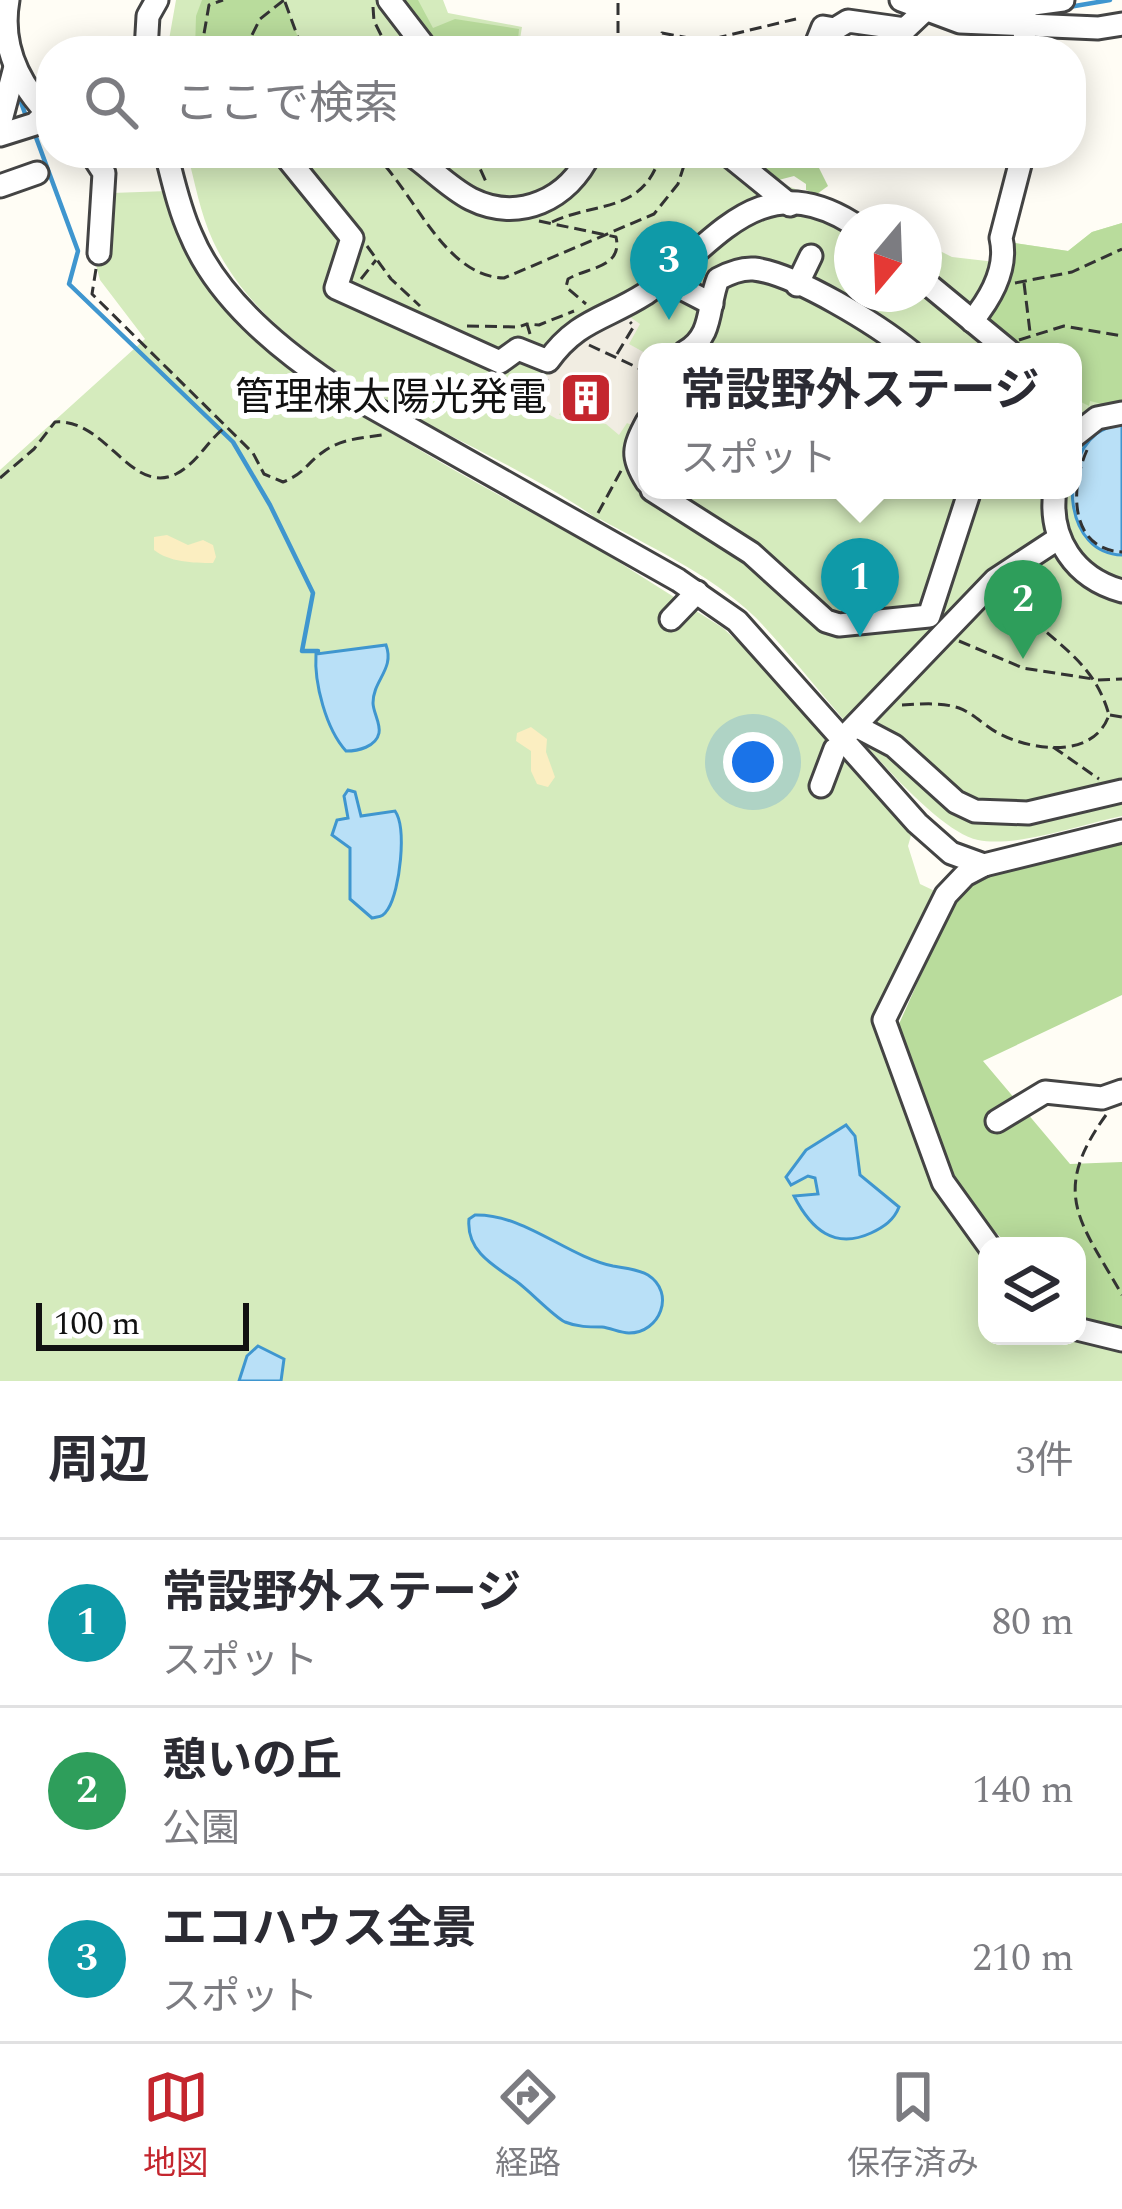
<!DOCTYPE html>
<html lang="ja">
<meta charset="utf-8">
<style>
:root{--surface:#fff;--page:#f2f2f3;--text:#2b2b33;--muted:#7c7c81;--line:#e1e1e2;--accent:#c4262e}
body{margin:0;font-family:Spectral,"Noto Sans JP",serif;background:var(--page);color:var(--text)}
.controls{position:absolute;right:36px;bottom:36px;display:grid;overflow:hidden;border-radius:24px;box-shadow:0 6px 30px #0003}
.controls button{width:108px;height:108px;display:grid;place-items:center;padding:0;border:0;border-bottom:3px solid var(--line);background:var(--surface);color:var(--text);font:60px sans-serif}
.compass{position:absolute;left:834px;top:204px;width:108px;height:108px;border-radius:50%;background:var(--surface);box-shadow:0 6px 30px #0003;rotate:199deg}
.scale{position:absolute;left:36px;bottom:30px;width:213px;box-sizing:border-box;padding-left:12px;border:6px solid #111;border-top:0;font-size:33px;line-height:42px;white-space:nowrap;color:#111;-webkit-text-stroke:9px #fff;paint-order:stroke}
.you{position:absolute;left:753px;top:762px;width:42px;height:42px;margin:-30px;border:9px solid #fff;border-radius:50%;background:#1a73e8;box-shadow:0 0 0 18px #1a73e833}
.badge{display:grid;place-items:center;width:78px;height:78px;border-radius:50%;background:var(--accent);color:#fff;font-size:39px;font-weight:700}
.pin{position:absolute;translate:-50% -99px;filter:drop-shadow(0 3px 6px #0008)}
.pin::after{content:'';position:absolute;top:63px;width:42px;height:36px;background:inherit;clip-path:polygon(0 0,100% 0,50% 100%)}
.popup{position:absolute;left:638px;top:343px;width:444px;height:156px;box-sizing:border-box;display:grid;place-content:center;border-radius:24px;background:var(--surface);filter:drop-shadow(0 3px 9px #0005);font-size:39px;white-space:nowrap;color:var(--muted)}
.popup b{font-size:45px;color:var(--text)}
.popup::after{content:'';position:absolute;left:50%;top:100%;margin-left:-24px;border:24px solid transparent;border-top-color:var(--surface)}
.list{margin:0;padding:0;list-style:none}
h2{display:flex;justify-content:space-between;align-items:center;height:156px;margin:0;padding:0 48px;font-size:51px}
h2 small{font-size:39px;font-weight:400;color:var(--muted)}
.list li{display:grid;grid-template-columns:78px 1fr auto;gap:36px;align-items:center;box-sizing:border-box;height:168px;padding:0 48px;border-top:3px solid var(--line)}
.list b{display:block;font-size:45px;white-space:nowrap}
.list p{margin:0;font-size:39px;white-space:nowrap;color:var(--muted)}
.list em{font-size:39px;font-style:normal;color:var(--muted)}
.icon{flex:none;width:66px;height:66px;fill:none;stroke:currentColor;stroke-width:2;stroke-linecap:round;stroke-linejoin:round}
.map{position:relative;flex:none;width:1122px;height:1381px;overflow:hidden}
.search{position:absolute;background:var(--surface);box-shadow:0 6px 30px #0003;left:36px;right:36px;top:36px;height:132px;display:flex;align-items:center;gap:30px;box-sizing:border-box;padding:0 42px;border-radius:48px;color:var(--muted);font-size:45px}
.sheet{height:660px;background:var(--surface)}
nav{display:flex;justify-content:space-around;align-items:center;box-sizing:border-box;height:168px;border-top:3px solid var(--line);background:var(--surface);font-size:33px;color:var(--muted)}
nav a{display:grid;justify-items:center;gap:6px}
nav .on{color:var(--accent)}
.map>svg:first-child{display:block}
.green{fill:#d5ebbd;fill-rule:evenodd}
.forest{fill:#b9dc9c}
.sand{fill:#fbeec1}
.plaza{fill:#f1ede2;fill-rule:evenodd}
.water{fill:#b9e0f7;stroke:#3f96cf;stroke-width:3}
.lines{fill:none;stroke-linecap:round;stroke-linejoin:round}
.stream{stroke:#3f96cf;stroke-width:4.5}
.minor-casing{stroke:#444;stroke-width:27}
.path{stroke:#333;stroke-width:3;stroke-dasharray:12 6;stroke-linecap:butt}
.minor{stroke:#fff;stroke-width:21}
.labels{text-anchor:middle;dominant-baseline:central;stroke-width:12;stroke-linejoin:round;paint-order:stroke}
.poi-label{font-size:39px;fill:#111;stroke:#fff;text-anchor:end}
</style>
<div class="map">
<svg width="1122" height="1381" viewBox="0 0 1122 1381">
<rect width="100%" height="100%" fill="#fffdf5"/>
<g class="green">
<path d="M 176,0 L 443,0 L 448,13 L 522,27 L 518,51 L 167,51 Z"/>
<path d="M 187,153 L 749,153 L 775,181 L 880,222 L 852,222 L 852,294 L 924,294 L 924,243 L 952,257 L 1004,263 L 1007,242 L 1068,251 L 1092,232 L 1122,223 L 1122,816 C 1083,824 1016,848 978,840 C 919,827 803,664 754,616 C 710,574 652,548 600,519 L 587,542 L 723,628 L 758,661 L 912,832 L 908,846 L 920,884 L 939,893 L 894,1022 L 959,1195 L 999,1246 L 987,1246 L 987,1336 L 1122,1332 L 1122,1381 L 0,1381 L 0,470 L 145,339 L 100,280 L 93,254 L 109,260 L 105,231 L 112,193 L 168,191 C 171,206 173,223 179,236 C 219,333 316,389 401,439 C 460,474 519,507 580,538 L 593,516 C 477,434 277,379 213,241 C 200,213 195,182 187,153 ZM 647,352 L 1073,352 L 1073,490 L 647,490 Z"/>
</g>
<g class="forest">
<path d="M 202,0 L 284,0 L 303,51 L 195,51 L 196,16 Z"/>
<path d="M 392,0 L 418,0 L 433,28 L 455,19 L 519,29 L 517,51 L 435,51 Z"/>
<path d="M 729,153 L 802,153 L 816,162 L 828,186 L 817,194 L 806,190 L 806,184 L 794,176 L 767,183 Z"/>
<path d="M 1122,223 L 1122,407 L 1101,411 L 1102,404 L 1090,401 L 1089,406 L 1073,398 L 1073,352 L 1019,352 L 985,324 L 1007,242 L 1068,251 L 1092,232 Z"/>
<path d="M 1122,835 L 1122,995 L 983,1061 L 1070,1164 L 1122,1162 L 1122,1338 L 1077,1317 L 1077,1246 L 1009,1246 L 959,1194 L 890,1044 L 960,888 L 1003,864 Z"/>
</g>
<g class="sand">
<path d="M 167,535 L 188,545 L 203,540 L 213,545 L 216,557 L 213,563 C 193,563 169,562 154,550 L 154,537 Z"/>
<path d="M 531,727 L 547,739 L 546,752 L 555,777 L 548,787 L 537,784 L 531,771 L 531,751 L 516,741 L 517,733 Z"/>
</g>
<path class="plaza" d="M 623,312 L 640,324 L 629,344 L 647,354 L 647,422 L 643,430 L 627,423 L 619,435 L 606,424 L 557,419 L 539,409 L 540,405 L 532,405 L 552,366 L 548,361 ZM 578,377 L 604,391 L 600,397 L 610,399 L 610,419 L 559,415 Z"/>
<g class="water">
<path d="M 1122,422 L 1122,555 C 1065,554 1058,465 1096,434 C 1103,429 1114,425 1122,422 Z"/>
<path d="M 386,645 C 395,669 373,680 373,703 C 373,712 381,724 379,733 C 376,747 358,751 346,751 C 326,729 314,683 316,654 Z"/>
<path d="M 348,790 L 355,792 L 361,816 L 395,811 C 407,828 400,890 388,909 C 383,917 381,916 372,918 L 350,899 L 350,848 L 332,835 L 337,820 L 348,818 L 344,796 Z"/>
<path d="M 846,1125 L 855,1136 L 860,1175 L 899,1207 C 894,1220 884,1227 871,1233 C 834,1250 811,1229 794,1196 L 818,1194 L 815,1178 L 808,1176 L 791,1185 L 786,1177 L 806,1150 Z"/>
<path d="M 475,1215 C 525,1214 566,1256 613,1266 C 624,1268 638,1269 648,1275 C 676,1293 660,1333 629,1333 C 620,1333 611,1328 602,1327 C 589,1327 577,1327 565,1322 C 553,1316 530,1291 516,1281 C 492,1265 466,1250 469,1219 Z"/>
<path d="M 258,1346 L 284,1359 L 281,1381 L 239,1381 L 247,1356 Z"/>
</g>
<g class="lines">
<g class="stream">
<path d="M 1069,7 L 1110,0"/>
<path d="M 18,94 L 27,119"/>
<path d="M 34,132 L 78,251 L 69,284 L 233,442 L 270,505 L 313,593 L 302,651 L 318,651"/>
</g>
<g class="minor-casing">
<g id="minor">
<path d="M 8,0 C 0,45 19,85 51,117"/>
<path d="M 389,0 L 428,51"/>
<path d="M 901,0 L 960,22 L 1098,28 L 1122,24"/>
<path d="M 937,0 L 996,9 L 1063,0"/>
<path d="M 815,47 L 823,27 L 835,29 L 848,21 L 905,29 L 923,12 L 928,1"/>
<path d="M 146,51 L 148,16 L 157,0"/>
<path d="M 1024,51 L 1025,14"/>
<path d="M 0,124 L 15,67"/>
<path d="M 0,135 L 35,124 L 46,113"/>
<path d="M 91,153 L 104,173 L 99,253"/>
<path d="M 166,153 C 173,180 179,209 191,235 C 217,298 278,348 333,385 L 678,580 L 737,621 L 917,823 L 951,853 L 984,865 L 1122,831"/>
<path d="M 283,153 L 352,238 L 336,288 L 500,362 L 518,349 L 548,361 C 577,320 606,319 645,294 C 713,248 756,164 852,223"/>
<path d="M 409,153 C 430,167 448,187 471,199 C 519,223 569,199 590,153"/>
<path d="M 726,153 L 790,205"/>
<path d="M 0,186 L 37,173"/>
<path d="M 668,276 L 683,289 L 712,304"/>
<path d="M 924,281 L 1010,352"/>
<path d="M 797,285 L 811,256"/>
<path d="M 972,321 C 990,299 1008,268 1001,238 L 1023,153"/>
<path d="M 685,352 C 714,336 707,306 718,279 C 729,273 741,268 754,269 C 796,274 878,325 911,352"/>
<path d="M 647,422 C 633,448 631,457 647,482"/>
<path d="M 1073,437 L 1097,418 L 1122,413"/>
<path d="M 652,490 L 751,553 L 826,621 L 839,625 L 929,616 L 970,490"/>
<path d="M 1055,490 C 1048,539 1075,578 1122,591"/>
<path d="M 671,619 L 697,592"/>
<path d="M 856,726 L 894,746 L 956,802 L 975,811 L 1028,813 L 1122,791"/>
<path d="M 850,731 L 995,580 L 1059,538"/>
<path d="M 821,786 L 835,749"/>
<path d="M 984,865 L 965,875 L 946,895 L 884,1020 L 943,1182 L 989,1246"/>
<path d="M 997,1121 L 1045,1092 L 1102,1098 L 1122,1091"/>
<path d="M 1077,1329 L 1122,1340"/>
</g>
</g>
<g class="path">
<path d="M 285,2 L 303,51"/>
<path d="M 373,7 L 374,21 L 389,51"/>
<path d="M 201,51 L 209,5 L 223,0"/>
<path d="M 221,51 L 222,45 L 242,50"/>
<path d="M 244,51 L 260,19 L 284,0"/>
<path d="M 618,51 L 618,0"/>
<path d="M 660,51 L 662,33 L 704,41 L 796,19"/>
<path d="M 373,153 C 415,192 443,276 504,278 L 654,214 L 678,184 L 688,153"/>
<path d="M 473,153 L 487,184"/>
<path d="M 539,221 L 616,237 C 623,268 588,267 568,279 L 566,287 L 586,304"/>
<path d="M 552,222 C 597,201 644,214 661,153"/>
<path d="M 367,246 L 391,279 L 420,306"/>
<path d="M 96,269 L 92,294 L 253,453 L 264,474 L 283,482 C 305,473 306,464 323,452 C 340,439 362,438 382,435"/>
<path d="M 361,279 L 376,260"/>
<path d="M 1015,283 L 1072,272 L 1122,249"/>
<path d="M 1024,283 L 1030,332"/>
<path d="M 467,326 L 518,327 L 527,324"/>
<path d="M 530,334 L 527,324 L 539,325 L 574,311"/>
<path d="M 1019,340 L 1064,326 L 1122,336"/>
<path d="M 589,345 L 647,372"/>
<path d="M 617,354 L 634,326 L 630,322"/>
<path d="M 534,406 L 548,379"/>
<path d="M 1087,450 C 1070,488 1069,549 1122,552"/>
<path d="M 0,478 L 34,449 L 55,422 C 106,418 131,496 176,474 C 197,463 206,443 223,429"/>
<path d="M 598,513 L 622,469"/>
<path d="M 959,641 L 1023,668 L 1093,679"/>
<path d="M 1098,680 L 1122,679"/>
<path d="M 902,705 C 921,704 941,702 959,708 C 975,714 985,727 1000,734 C 1033,751 1094,759 1109,715 C 1092,653 1042,639 1009,594"/>
<path d="M 1110,715 L 1122,717"/>
<path d="M 1053,747 L 1099,779"/>
<path d="M 1106,1115 C 1049,1194 1081,1222 1122,1295"/>
</g>
<use href="#minor" class="minor"/>
</g>
<defs>
<g id="building-square" transform="scale(2.7)"><rect x="-9" y="-9" width="18" height="18" rx="4" fill="#c4262e" stroke="#fff"/><path d="M-4-6H4V6H1V3H-1V6H-4ZM-2.5-4.3h1.7v1.8h-1.7ZM.8-4.3h1.7v1.8H.8ZM-2.5-1h1.7V.8h-1.7ZM.8-1h1.7V.8H.8Z" fill="#fff"/></g>
</defs>
<g fill-rule="evenodd">
<use href="#building-square" x="586" y="398"/>
</g>
<g class="labels">
<g class="poi-label">
<text x="547" y="398">管理棟太陽光発電</text>
</g>
</g>
</svg>
<div class="controls">
<button><svg class="icon" aria-label="layers" viewBox="0 0 24 24"><path d="M12 4l9 5-9 5-9-5zM3 14l9 5 9-5"/></svg></button>
</div>
<svg class="compass" viewBox="-18 -18 36 36"><path d="M0-13l5 13h-10z" fill="#e53935"/><path d="M0 13l5-13h-10z" fill="#7c7c81"/></svg>
<div class="scale">100 m</div>
<div class="you"></div>
<div class="pin badge" style="left:860px;top:637px;background:#0f9aa8">1</div>
<div class="popup"><b>常設野外ステージ</b>スポット</div>
<div class="pin badge" style="left:1023px;top:659px;background:#2e9e5b">2</div>
<div class="pin badge" style="left:669px;top:320px;background:#0f9aa8">3</div>
<div class="search"><svg class="icon" aria-label="search" viewBox="0 0 24 24"><circle cx="10" cy="10" r="6"/><path d="M15 15l6 6"/></svg>ここで検索</div>
</div>
<section class="sheet">
<h2>周辺<small>3件</small></h2>
<ul class="list">
<li><span class="badge" style="background:#0f9aa8">1</span><div><b>常設野外ステージ</b><p>スポット</p></div><em>80 m</em></li>
<li><span class="badge" style="background:#2e9e5b">2</span><div><b>憩いの丘</b><p>公園</p></div><em>140 m</em></li>
<li><span class="badge" style="background:#0f9aa8">3</span><div><b>エコハウス全景</b><p>スポット</p></div><em>210 m</em></li>
</ul>
</section>
<nav>
<a class="on"><svg class="icon" aria-label="map" viewBox="0 0 24 24"><path d="M3 6l6-2 6 2 6-2v14l-6 2-6-2-6 2zM9 4v14M15 6v14"/></svg>地図</a>
<a><svg class="icon" aria-label="directions" viewBox="0 0 24 24"><path d="M12 3l9 9-9 9-9-9zM9 14v-3h6M13 9l2 2-2 2"/></svg>経路</a>
<a><svg class="icon" aria-label="saved" viewBox="0 0 24 24"><path d="M7 4h10v16l-5-4-5 4z"/></svg>保存済み</a>
</nav>
